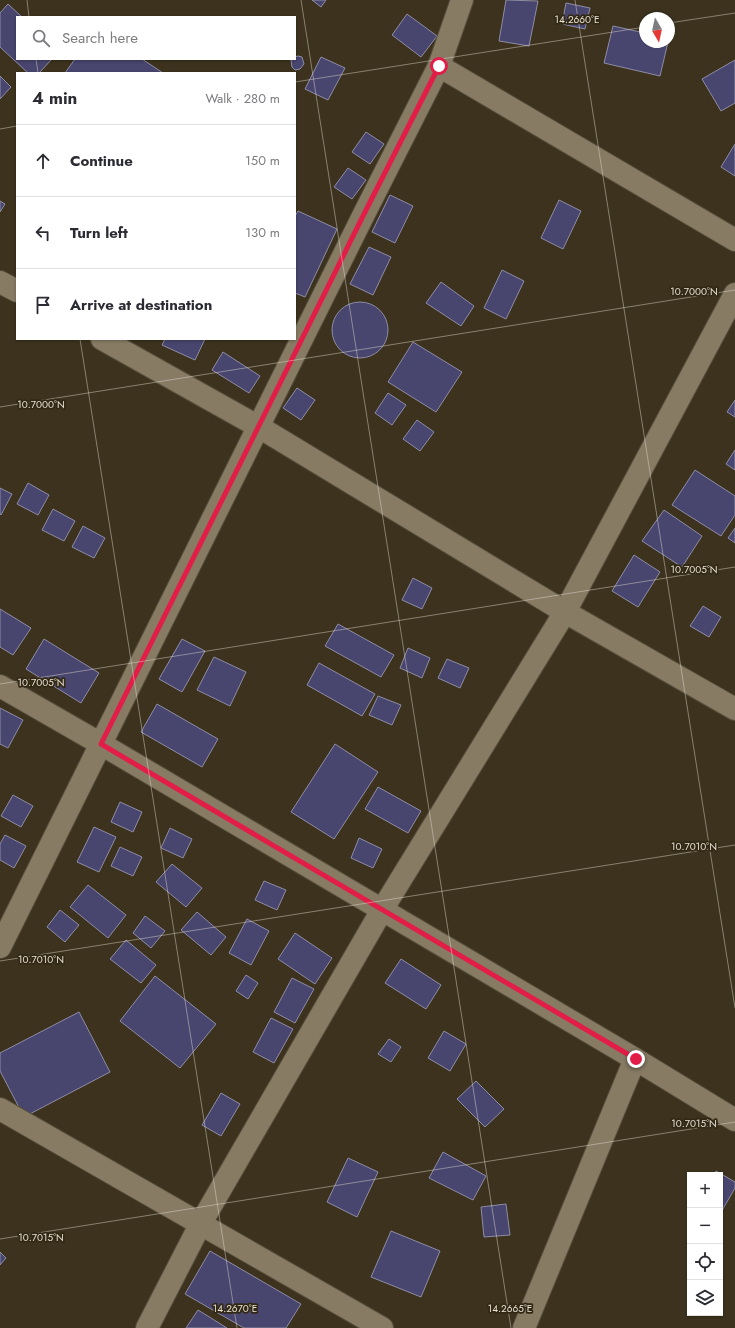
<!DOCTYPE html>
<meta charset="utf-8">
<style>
:root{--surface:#fff;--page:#f2f2f3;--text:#2b2b33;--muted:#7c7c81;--line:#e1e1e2}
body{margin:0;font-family:Jost,sans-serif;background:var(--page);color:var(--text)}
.controls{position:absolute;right:12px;bottom:12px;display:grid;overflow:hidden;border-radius:0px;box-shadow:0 1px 3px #0004}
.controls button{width:36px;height:36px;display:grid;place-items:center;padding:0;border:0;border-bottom:1px solid var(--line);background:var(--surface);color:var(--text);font:20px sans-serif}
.compass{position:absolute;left:639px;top:12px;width:36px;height:36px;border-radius:50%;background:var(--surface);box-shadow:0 1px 3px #0004;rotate:171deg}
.stop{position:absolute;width:12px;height:12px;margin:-9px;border:3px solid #e11d48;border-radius:50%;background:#fff}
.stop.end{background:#e11d48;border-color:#fff;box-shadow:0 1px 4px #0008}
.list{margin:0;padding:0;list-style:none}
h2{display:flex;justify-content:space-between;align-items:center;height:52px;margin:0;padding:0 16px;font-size:17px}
h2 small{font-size:13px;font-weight:400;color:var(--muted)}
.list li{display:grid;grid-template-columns:26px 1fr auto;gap:12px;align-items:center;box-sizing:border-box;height:72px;padding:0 16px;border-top:1px solid var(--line)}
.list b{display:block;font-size:15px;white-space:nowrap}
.list em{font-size:13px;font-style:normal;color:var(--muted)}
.icon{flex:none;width:22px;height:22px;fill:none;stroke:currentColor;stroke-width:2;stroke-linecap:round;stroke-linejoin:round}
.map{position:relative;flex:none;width:735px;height:1328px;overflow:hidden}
.search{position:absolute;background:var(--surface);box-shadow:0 1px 3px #0004;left:16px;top:16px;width:280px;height:44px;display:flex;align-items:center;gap:10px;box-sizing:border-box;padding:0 14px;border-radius:0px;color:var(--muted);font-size:15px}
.panel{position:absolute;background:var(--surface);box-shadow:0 1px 3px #0004;left:16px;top:72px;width:280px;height:268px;border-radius:0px}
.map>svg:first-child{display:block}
.building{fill:#48456e;stroke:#8e8da6}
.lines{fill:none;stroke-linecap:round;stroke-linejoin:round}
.minor-casing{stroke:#564e3c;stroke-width:24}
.minor{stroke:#877b64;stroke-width:22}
.route{stroke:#e11d48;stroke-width:5}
.ticks{fill:none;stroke:#e7e1d4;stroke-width:1;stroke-opacity:0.45}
.ticks-label{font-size:10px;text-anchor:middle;fill:#e7e1d4;stroke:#322814;stroke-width:3.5;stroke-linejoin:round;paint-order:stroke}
</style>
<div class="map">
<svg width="735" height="1328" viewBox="0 0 735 1328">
<rect width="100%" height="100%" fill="#3c321d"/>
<g class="building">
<path d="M 312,0 L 326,0 L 321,7 Z"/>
<path d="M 506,0 L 538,1 L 529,46 L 499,41 Z"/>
<path d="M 566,3 L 590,8 L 585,29 L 562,24 Z"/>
<path d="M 8,4 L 22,17 L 17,17 L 17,59 L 52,59 L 39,73 L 28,73 L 0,47 L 0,13 Z"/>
<path d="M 407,14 L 437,36 L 421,57 L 392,35 Z"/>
<path d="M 613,26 L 645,33 L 645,42 L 668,42 L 660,76 L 604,63 Z"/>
<path d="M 298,56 L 302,57 L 304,64 L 300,69 L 295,70 L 292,67 L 291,60 L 295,59 L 295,57 Z"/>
<path d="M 321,57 L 345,68 L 328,100 L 305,89 Z"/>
<path d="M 75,59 L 142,59 L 163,73 L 65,73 Z"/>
<path d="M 735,60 L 735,103 L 721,111 L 702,79 Z"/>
<path d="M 0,76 L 11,87 L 0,99 Z"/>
<path d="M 366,132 L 384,144 L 370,164 L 352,152 Z"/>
<path d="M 735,144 L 735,176 L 721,167 Z"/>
<path d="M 348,168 L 366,180 L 352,199 L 334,187 Z"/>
<path d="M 390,195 L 413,206 L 395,243 L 372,232 Z"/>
<path d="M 559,200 L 581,211 L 563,249 L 541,238 Z"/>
<path d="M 0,201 L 5,204 L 0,212 Z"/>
<path d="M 298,211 L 337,229 L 305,297 L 295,293 L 295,216 Z"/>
<path d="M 369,247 L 391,257 L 373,295 L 350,284 Z"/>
<path d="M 502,270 L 524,281 L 506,319 L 484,308 Z"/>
<path d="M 441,282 L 474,306 L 461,326 L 426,303 Z"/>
<circle cx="360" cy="330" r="28"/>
<path d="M 165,339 L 205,339 L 195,360 L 162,345 Z"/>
<path d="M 413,342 L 462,372 L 436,412 L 388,382 Z"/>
<path d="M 223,352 L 260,376 L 249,393 L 212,370 Z"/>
<path d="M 297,388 L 315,400 L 301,420 L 283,408 Z"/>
<path d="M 388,393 L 406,405 L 392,425 L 375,413 Z"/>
<path d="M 735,400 L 735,417 L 727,412 Z"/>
<path d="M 417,420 L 434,432 L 420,451 L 403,439 Z"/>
<path d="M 735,450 L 735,470 L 726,464 Z"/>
<path d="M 695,470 L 735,496 L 735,515 L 721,536 L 672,505 Z"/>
<path d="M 28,483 L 49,495 L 38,515 L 17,504 Z"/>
<path d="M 0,488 L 12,494 L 1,515 L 0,514 Z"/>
<path d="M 53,509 L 75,521 L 64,541 L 42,530 Z"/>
<path d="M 664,510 L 702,536 L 682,567 L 642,541 Z"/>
<path d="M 83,526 L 105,538 L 94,558 L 72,547 Z"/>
<path d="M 735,528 L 735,543 L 728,538 Z"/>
<path d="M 634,555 L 660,572 L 638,607 L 612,591 Z"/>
<path d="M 413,578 L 432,588 L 422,609 L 402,600 Z"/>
<path d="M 703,606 L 721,617 L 709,637 L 690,626 Z"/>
<path d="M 0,609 L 31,628 L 13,655 L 0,647 Z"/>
<path d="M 338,624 L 394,655 L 381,677 L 325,646 Z"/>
<path d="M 44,639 L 99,673 L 81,703 L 26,669 Z"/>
<path d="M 182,639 L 205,651 L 182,692 L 159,679 Z"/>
<path d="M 408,648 L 430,658 L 422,678 L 400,668 Z"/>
<path d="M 214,657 L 246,672 L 230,706 L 197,690 Z"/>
<path d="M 447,659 L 469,668 L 460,688 L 438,678 Z"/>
<path d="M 319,663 L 375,694 L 362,716 L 307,685 Z"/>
<path d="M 378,696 L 401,705 L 392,725 L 369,715 Z"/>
<path d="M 157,704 L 218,739 L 202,767 L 141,732 Z"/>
<path d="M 0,708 L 23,720 L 8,748 L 0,744 Z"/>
<path d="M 335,744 L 378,772 L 334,839 L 291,812 Z"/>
<path d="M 378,787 L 421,811 L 408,833 L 365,809 Z"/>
<path d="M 13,795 L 33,806 L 21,827 L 1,816 Z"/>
<path d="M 120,802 L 142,812 L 133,832 L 111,822 Z"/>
<path d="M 94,827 L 116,837 L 99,872 L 77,862 Z"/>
<path d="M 170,828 L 192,839 L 183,858 L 161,848 Z"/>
<path d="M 5,835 L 26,846 L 14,868 L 0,860 L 0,844 Z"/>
<path d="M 359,838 L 382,849 L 373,868 L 351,858 Z"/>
<path d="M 120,847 L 142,857 L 133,876 L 111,866 Z"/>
<path d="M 172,864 L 202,888 L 186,907 L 156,882 Z"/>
<path d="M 264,881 L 286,890 L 277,910 L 255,900 Z"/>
<path d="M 88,885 L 126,915 L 108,938 L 70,907 Z"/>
<path d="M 60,910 L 79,925 L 65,942 L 47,927 Z"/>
<path d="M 197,912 L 226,937 L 211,955 L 181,930 Z"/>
<path d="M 145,916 L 165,931 L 151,948 L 133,933 Z"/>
<path d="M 247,919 L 269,931 L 251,965 L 229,953 Z"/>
<path d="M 295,933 L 332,958 L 315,984 L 278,959 Z"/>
<path d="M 126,940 L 156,965 L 141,983 L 110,959 Z"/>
<path d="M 401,959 L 441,985 L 426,1009 L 385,983 Z"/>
<path d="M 246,975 L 258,983 L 248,999 L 236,991 Z"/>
<path d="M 155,976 L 216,1024 L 180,1068 L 120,1021 Z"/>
<path d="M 292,978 L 314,989 L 295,1023 L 274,1012 Z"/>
<path d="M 79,1012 L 110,1072 L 24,1117 L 0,1071 L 0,1053 Z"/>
<path d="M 271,1018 L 293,1029 L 274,1063 L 253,1052 Z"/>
<path d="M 444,1031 L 466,1044 L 450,1071 L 428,1058 Z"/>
<path d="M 389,1039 L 401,1047 L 391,1062 L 378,1054 Z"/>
<path d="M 476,1081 L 504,1109 L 485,1127 L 457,1099 Z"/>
<path d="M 221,1093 L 240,1104 L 221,1136 L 202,1125 Z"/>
<path d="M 443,1152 L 486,1176 L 473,1200 L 429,1178 Z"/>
<path d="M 348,1158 L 378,1172 L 357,1217 L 327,1202 Z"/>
<path d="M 716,1171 L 735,1182 L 735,1188 L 720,1214 L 720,1175 L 714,1175 Z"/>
<path d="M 506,1204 L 510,1235 L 484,1237 L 481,1207 Z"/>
<path d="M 391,1231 L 440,1251 L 421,1297 L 371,1277 Z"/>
<path d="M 210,1251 L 301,1304 L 286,1328 L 244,1328 L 185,1294 Z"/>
<path d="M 0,1252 L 6,1258 L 0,1265 Z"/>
<path d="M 198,1310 L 227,1328 L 186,1328 Z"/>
</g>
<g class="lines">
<g class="minor-casing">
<g id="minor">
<path d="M 439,66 L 735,240"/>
<path d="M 0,282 L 17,291"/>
<path d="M 102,339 L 259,427 L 565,612 L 735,709"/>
<path d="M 0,686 L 101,744 L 635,1059 L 735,1120"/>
<path d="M 0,947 L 363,216 L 439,66 L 462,0"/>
<path d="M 0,1109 L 382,1328"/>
<path d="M 147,1328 L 201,1223 L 382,910 L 565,612 L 735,294"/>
<path d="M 524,1328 L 635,1059"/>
</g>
</g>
<use href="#minor" class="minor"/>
</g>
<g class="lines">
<path class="route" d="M 439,66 L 363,216 L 101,744 L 636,1059"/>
</g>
<path class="ticks" d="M 27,0 L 29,17M 301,0 L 511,1328M 575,0 L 735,1008M 669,23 L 735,13M 36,59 L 38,73M 295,82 L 645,27M 0,129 L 17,126M 80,339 L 237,1328M 0,407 L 735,290M 0,684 L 735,567M 0,961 L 735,845M 0,1239 L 735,1122"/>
<g class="ticks-label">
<text x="577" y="23">14.2660°E</text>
<text x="694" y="295">10.7000°N</text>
<text x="41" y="408">10.7000°N</text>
<text x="694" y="573">10.7005°N</text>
<text x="41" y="686">10.7005°N</text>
<text x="694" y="850">10.7010°N</text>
<text x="41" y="963">10.7010°N</text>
<text x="694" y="1127">10.7015°N</text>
<text x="41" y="1241">10.7015°N</text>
<text x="235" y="1312">14.2670°E</text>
<text x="510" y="1312">14.2665°E</text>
</g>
</svg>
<div class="controls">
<button>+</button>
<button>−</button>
<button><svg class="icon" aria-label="locate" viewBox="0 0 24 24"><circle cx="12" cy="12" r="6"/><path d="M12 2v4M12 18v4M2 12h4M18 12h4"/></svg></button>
<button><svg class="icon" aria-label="layers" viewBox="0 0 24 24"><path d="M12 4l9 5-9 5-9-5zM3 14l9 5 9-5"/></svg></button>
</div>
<svg class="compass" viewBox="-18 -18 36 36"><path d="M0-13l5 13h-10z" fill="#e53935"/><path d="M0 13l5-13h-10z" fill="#7c7c81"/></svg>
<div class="stop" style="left:439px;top:66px"></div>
<div class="stop end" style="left:636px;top:1059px"></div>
<div class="search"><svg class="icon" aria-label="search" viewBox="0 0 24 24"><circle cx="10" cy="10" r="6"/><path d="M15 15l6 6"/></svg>Search here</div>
<section class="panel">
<h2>4 min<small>Walk · 280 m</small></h2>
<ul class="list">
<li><svg class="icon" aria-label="ahead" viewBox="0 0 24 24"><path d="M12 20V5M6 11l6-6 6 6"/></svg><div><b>Continue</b></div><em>150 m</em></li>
<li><svg class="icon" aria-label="left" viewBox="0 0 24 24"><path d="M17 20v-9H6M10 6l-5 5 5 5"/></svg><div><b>Turn left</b></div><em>130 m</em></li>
<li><svg class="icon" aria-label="arrive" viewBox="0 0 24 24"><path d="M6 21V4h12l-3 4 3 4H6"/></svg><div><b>Arrive at destination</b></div></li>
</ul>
</section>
</div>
